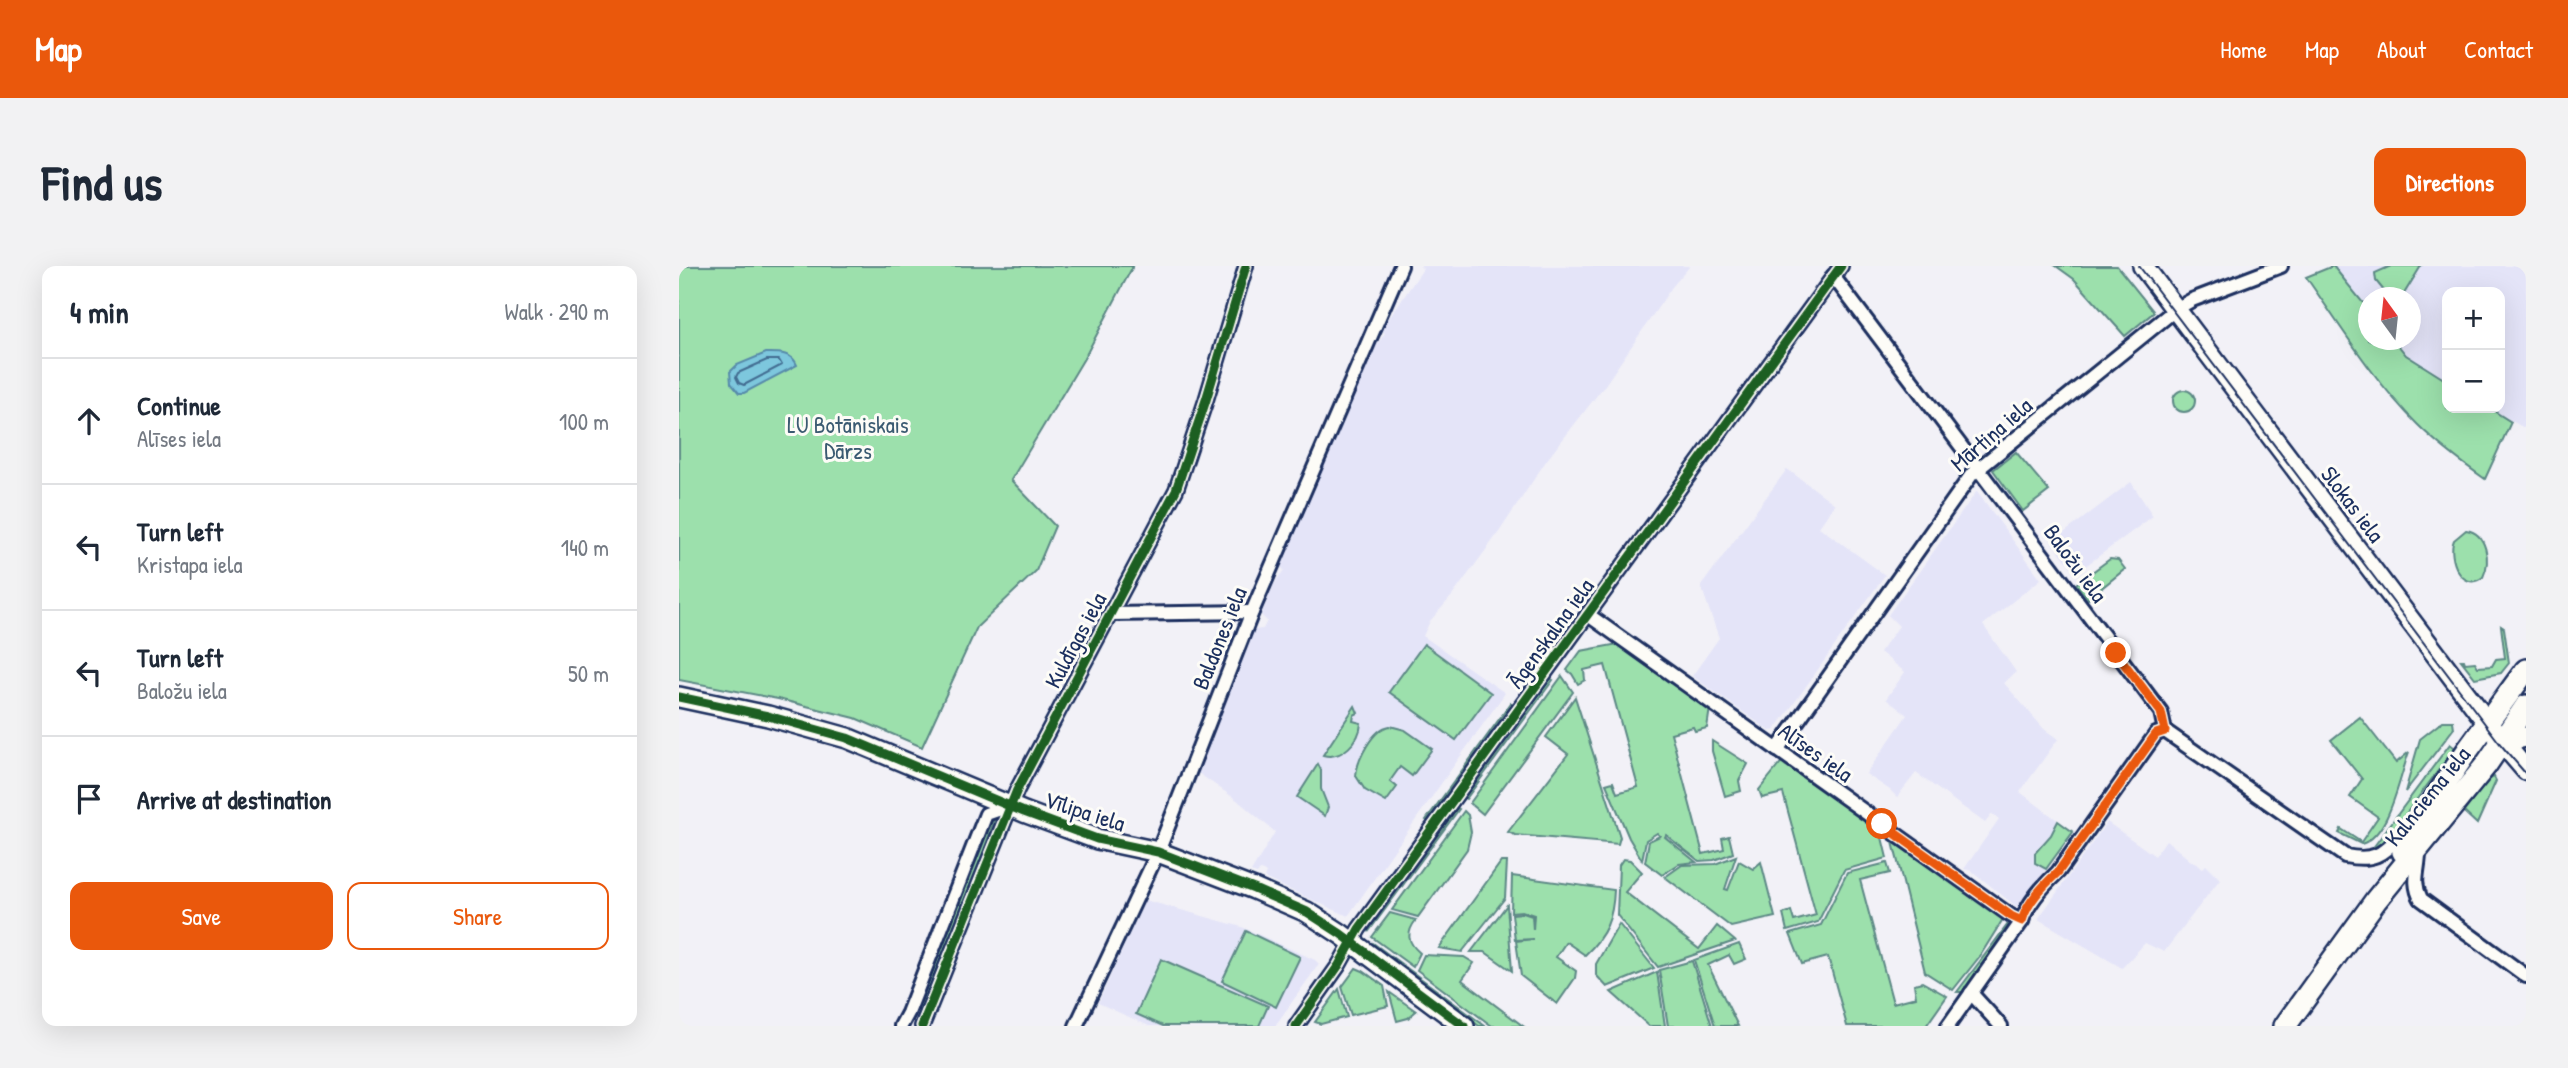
<!DOCTYPE html>
<meta charset="utf-8">
<style>
:root{--surface:#fff;--page:#f2f2f3;--text:#1f2937;--muted:#747a83;--line:#e0e1e3;--accent:#ea580c}
body{margin:0;font-family:"Patrick Hand",sans-serif;background:var(--page);color:var(--text)}
.controls{position:absolute;right:21px;top:21px;display:grid;overflow:hidden;border-radius:14px;box-shadow:0 7px 28px #0002}
.controls button{width:63px;height:63px;display:grid;place-items:center;padding:0;border:0;border-bottom:2px solid var(--line);background:var(--surface);color:var(--text);font:35px sans-serif}
.compass{position:absolute;left:1679px;top:21px;width:63px;height:63px;border-radius:50%;background:var(--surface);box-shadow:0 7px 28px #0002;rotate:345deg}
.stop{position:absolute;width:21px;height:21px;margin:-16px;border:5px solid #ea580c;border-radius:50%;background:#fff}
.stop.end{background:#ea580c;border-color:#fff;box-shadow:0 2px 7px #0008}
.list{margin:0;padding:0;list-style:none}
h2{display:flex;justify-content:space-between;align-items:center;height:91px;margin:0;padding:0 28px;font-size:30px}
h2 small{font-size:23px;font-weight:400;color:var(--muted)}
.list li{display:grid;grid-template-columns:46px 1fr auto;gap:21px;align-items:center;box-sizing:border-box;height:126px;padding:0 28px;border-top:2px solid var(--line)}
.list b{display:block;font-size:26px;white-space:nowrap}
.list p{margin:0;font-size:23px;white-space:nowrap;color:var(--muted)}
.list em{font-size:23px;font-style:normal;color:var(--muted)}
.actions{display:flex;gap:14px;padding:21px 28px}
.actions a{flex:1;padding:16px 0;border:2px solid var(--accent);border-radius:14px;text-align:center;font-size:24px;color:var(--accent)}
.actions .main{background:var(--accent);color:#fff}
.icon{flex:none;width:38px;height:38px;fill:none;stroke:currentColor;stroke-width:2;stroke-linecap:round;stroke-linejoin:round}
.map{position:relative;flex:none;width:1847px;height:760px;overflow:hidden;border-radius:14px}
header{display:flex;align-items:center;gap:42px;box-sizing:border-box;height:98px;padding:0 35px;background:var(--accent);color:#fff}
header strong{font-size:33px}
nav{display:flex;gap:38px;margin-inline-start:auto;font-size:24px}
.intro{display:flex;align-items:center;justify-content:space-between;box-sizing:border-box;height:168px;padding:0 42px}
h1{margin:0;font-size:49px}
.button{padding:18px 32px;border-radius:14px;background:var(--accent);color:#fff;font-size:24px;font-weight:700}
main{display:flex;gap:42px;padding:0 42px}
aside{flex:1;background:var(--surface);border-radius:14px;box-shadow:0 7px 28px #0002}
.map>svg:first-child{display:block}
.built{fill:#e4e4f8}
.green{fill:#9ce0ac;stroke:#5c8885;stroke-width:2}
.water{fill:#7dc7dd;stroke:#568aaa;stroke-width:2}
.lines{fill:none;stroke-linecap:round;stroke-linejoin:round}
.shore{stroke:#426c91;stroke-width:2}
.street-casing{stroke:#1b2f5e;stroke-width:18}
.secondary-casing{stroke:#1b2f5e;stroke-width:24}
.primary-casing{stroke:#1b2f5e;stroke-width:26}
.street{stroke:#fdfcf7;stroke-width:12}
.secondary{stroke:#fdfcf7;stroke-width:19}
.primary{stroke:#fdfcf7;stroke-width:21}
.tram{stroke:#1b2f5e;stroke-width:2}
.cycleway-casing{stroke:#fdfcf7;stroke-width:13}
.cycleway{stroke:#1b5e20;stroke-width:9}
.route{stroke:#ea580c;stroke-width:9}
.labels{text-anchor:middle;dominant-baseline:central;stroke-width:6;stroke-linejoin:round;paint-order:stroke}
.park-label{font-size:23px;fill:#3b5b72;stroke:#fdfcf7}
.street-label{font-size:23px;fill:#1b2f5e;stroke:#fdfcf7}
</style>
<header>
<strong>Map</strong>
<nav><a>Home</a><a>Map</a><a>About</a><a>Contact</a></nav>
</header>
<div class="intro"><h1>Find us</h1><a class="button">Directions</a></div>
<main>
<aside>
<h2>4 min<small>Walk · 290 m</small></h2>
<ul class="list">
<li><svg class="icon" aria-label="ahead" viewBox="0 0 24 24"><path d="M12 20V5M6 11l6-6 6 6"/></svg><div><b>Continue</b><p>Alīses iela</p></div><em>100 m</em></li>
<li><svg class="icon" aria-label="left" viewBox="0 0 24 24"><path d="M17 20v-9H6M10 6l-5 5 5 5"/></svg><div><b>Turn left</b><p>Kristapa iela</p></div><em>140 m</em></li>
<li><svg class="icon" aria-label="left" viewBox="0 0 24 24"><path d="M17 20v-9H6M10 6l-5 5 5 5"/></svg><div><b>Turn left</b><p>Baložu iela</p></div><em>50 m</em></li>
<li><svg class="icon" aria-label="arrive" viewBox="0 0 24 24"><path d="M6 21V4h12l-3 4 3 4H6"/></svg><div><b>Arrive at destination</b></div></li>
</ul>
<div class="actions"><a class="main">Save</a><a>Share</a></div>
</aside>
<div class="map">
<svg width="1847" height="760" viewBox="0 0 1847 760">
<rect width="100%" height="100%" fill="#f2f1f7"/>
<filter id="ink" filterUnits="userSpaceOnUse"><feTurbulence type="fractalNoise" baseFrequency=".0143" numOctaves="2"/><feDisplacementMap in="SourceGraphic" scale="14" xChannelSelector="R" yChannelSelector="G"/><feConvolveMatrix kernelMatrix="1 2 1 2 8 2 1 2 1" color-interpolation-filters="sRGB"/></filter>
<g filter="url(#ink)">
<g class="built">
<path d="M 741,0 L 1011,0 L 993,21 L 926,119 L 867,195 L 820,266 L 773,330 L 751,355 L 744,370 L 826,427 L 669,650 L 585,612 L 587,607 L 584,605 L 581,604 L 578,608 L 572,606 L 596,566 L 558,534 L 519,507 L 575,364 L 584,363 L 588,355 L 582,349 L 595,318 L 605,304 L 602,301 L 693,86 L 706,67 L 702,64 L 744,3 Z"/>
<path d="M 1654,0 L 1847,0 L 1847,163 L 1810,142 L 1821,142 L 1821,26 L 1768,26 L 1768,115 L 1727,89 L 1715,74 L 1731,74 L 1731,32 L 1689,32 L 1689,43 Z"/>
<path d="M 1108,203 L 1156,238 L 1140,261 L 1206,309 L 1096,464 L 1091,465 L 1013,410 L 1040,372 L 1022,320 Z"/>
<path d="M 1452,216 L 1474,250 L 1397,307 L 1373,276 Z"/>
<path d="M 1298,225 L 1362,313 L 1304,359 L 1337,406 L 1325,417 L 1365,463 L 1379,473 L 1341,526 L 1394,566 L 1339,642 L 1293,605 L 1285,603 L 1320,553 L 1313,548 L 1306,557 L 1237,507 L 1218,531 L 1211,524 L 1187,508 L 1228,449 L 1207,433 L 1226,406 L 1201,386 L 1220,360 L 1209,349 Z"/>
<path d="M 1428,556 L 1476,590 L 1487,574 L 1512,595 L 1524,602 L 1527,599 L 1541,613 L 1485,686 L 1466,677 L 1443,702 L 1359,653 Z"/>
<path d="M 466,634 L 563,661 L 636,694 L 640,698 L 596,760 L 470,760 L 419,737 Z"/>
</g>
<g class="green">
<path d="M 0,0 L 454,0 L 407,89 L 332,214 L 376,260 L 357,305 L 298,361 L 243,481 L 176,452 L 99,433 L 0,414 Z"/>
<path d="M 1377,0 L 1438,0 L 1475,46 L 1446,70 L 1395,13 Z"/>
<path d="M 1654,0 L 1689,43 L 1689,74 L 1715,74 L 1727,89 L 1768,115 L 1768,142 L 1810,142 L 1832,156 L 1806,213 C 1782,196 1759,179 1738,158 C 1695,115 1662,61 1627,11 Z"/>
<path d="M 1712,0 L 1742,0 L 1723,31 L 1710,31 L 1697,15 L 1696,7 Z"/>
<circle cx="1505" cy="135" r="11"/>
<path d="M 1337,186 L 1370,225 L 1344,245 L 1314,204 Z"/>
<path d="M 1787,264 C 1808,267 1812,295 1804,311 C 1783,328 1768,291 1775,274 Z"/>
<path d="M 1431,293 L 1439,294 L 1446,303 L 1409,333 L 1397,318 Z"/>
<path d="M 1822,360 L 1825,362 L 1830,397 L 1822,407 L 1796,412 L 1782,394 L 1785,394 L 1786,397 L 1796,396 L 1799,401 L 1813,400 L 1817,393 L 1826,392 Z"/>
<path d="M 745,378 L 812,427 L 777,474 L 710,426 Z"/>
<path d="M 939,378 L 1031,442 L 1028,462 L 1016,465 L 1014,461 L 992,467 L 1024,588 L 1045,583 L 1043,572 L 1050,570 L 1054,587 L 1035,594 L 1020,595 L 987,569 L 986,571 L 1017,596 L 1000,598 L 983,609 L 966,596 L 970,575 L 981,570 L 978,567 L 967,574 L 963,594 L 950,572 L 927,518 L 934,516 L 938,527 L 959,521 L 926,399 L 905,404 L 906,414 L 899,418 L 893,408 L 888,404 L 902,385 Z"/>
<path d="M 883,410 L 894,426 L 804,548 L 791,537 Z"/>
<path d="M 871,412 L 874,414 L 787,533 L 784,531 Z"/>
<path d="M 896,431 L 941,571 L 939,578 L 836,569 L 829,566 L 889,488 L 867,471 Z"/>
<path d="M 832,437 L 836,438 L 750,556 L 747,554 Z"/>
<path d="M 676,440 L 679,447 L 675,449 L 674,455 L 682,457 C 681,475 663,494 644,489 Z"/>
<path d="M 1681,451 L 1717,497 L 1730,486 C 1720,512 1711,570 1682,578 L 1660,567 L 1662,563 L 1682,576 L 1699,551 L 1671,531 L 1683,513 L 1652,474 Z"/>
<path d="M 1764,455 L 1774,455 L 1775,462 L 1726,526 L 1741,473 Z"/>
<path d="M 711,460 L 726,464 L 753,483 L 733,510 L 721,501 L 711,515 L 718,521 L 707,536 L 686,524 L 677,510 C 678,494 694,462 711,460 Z"/>
<path d="M 1033,475 L 1069,498 L 1060,515 L 1062,525 L 1046,530 L 1033,485 Z"/>
<path d="M 1771,478 L 1776,482 L 1706,576 L 1690,587 Z"/>
<path d="M 1104,494 L 1201,563 L 1208,592 L 1165,604 L 1139,656 L 1108,665 L 1104,648 L 1112,645 L 1115,655 L 1137,649 L 1104,527 L 1083,532 L 1080,524 Z"/>
<path d="M 639,498 L 642,504 L 642,523 L 649,541 L 646,550 L 618,531 Z"/>
<path d="M 1815,511 L 1817,515 L 1798,558 L 1785,546 L 1808,515 Z"/>
<path d="M 778,542 L 780,543 L 690,665 L 689,663 Z"/>
<path d="M 785,545 L 789,549 L 792,566 L 788,583 L 739,651 L 713,644 Z"/>
<path d="M 310,554 L 315,555 L 294,616 L 242,745 L 237,743 Z"/>
<path d="M 1379,555 L 1394,566 L 1367,603 L 1356,597 L 1356,587 L 1372,569 Z"/>
<path d="M 1214,576 L 1324,653 L 1301,690 L 1274,724 L 1246,706 Z"/>
<path d="M 1057,590 L 1046,623 L 1049,624 L 1060,595 L 1074,603 L 1082,596 L 1096,651 L 1052,661 L 986,611 L 1003,599 L 1036,598 Z"/>
<path d="M 944,593 L 951,594 L 963,606 L 946,626 L 1020,683 L 1038,660 L 1056,675 L 979,701 L 938,649 L 940,599 Z"/>
<path d="M 822,596 L 828,596 L 826,632 L 783,686 L 760,682 Z"/>
<path d="M 1208,597 L 1211,607 L 1181,614 L 1214,737 L 1237,731 L 1235,718 L 1243,716 L 1268,730 L 1247,760 L 1168,760 L 1149,691 L 1123,698 L 1111,668 L 1142,659 L 1168,607 Z"/>
<path d="M 833,610 L 935,624 C 934,652 927,669 906,689 L 887,676 L 877,691 L 897,705 L 896,712 L 878,738 L 842,710 L 837,675 L 855,673 L 836,674 L 833,648 L 844,647 L 853,650 L 854,664 L 855,649 L 843,645 L 832,646 Z"/>
<path d="M 828,639 L 833,705 L 806,686 L 792,686 Z"/>
<path d="M 711,647 L 737,654 C 727,667 728,676 741,687 L 734,701 L 693,671 Z"/>
<path d="M 940,658 L 975,702 L 928,721 L 917,709 L 917,698 Z"/>
<path d="M 1329,658 L 1329,664 L 1284,726 L 1278,726 Z"/>
<path d="M 567,665 L 621,691 L 597,741 L 543,715 Z"/>
<path d="M 694,677 L 806,760 L 800,760 L 692,679 Z"/>
<path d="M 1060,678 L 1067,693 L 1055,698 L 1050,689 L 1029,699 L 1059,760 L 1036,760 L 1015,694 Z"/>
<path d="M 745,689 L 785,691 L 795,697 L 783,714 L 844,760 L 813,760 L 738,704 Z"/>
<path d="M 482,693 L 589,740 L 580,760 L 484,760 L 457,748 Z"/>
<path d="M 1013,695 L 1033,760 L 989,760 L 980,704 Z"/>
<path d="M 677,702 L 684,705 L 705,720 L 709,740 L 672,749 L 663,721 Z"/>
<path d="M 978,706 L 986,760 L 970,760 L 932,726 Z"/>
<path d="M 660,723 L 668,751 L 642,758 L 636,756 Z"/>
<path d="M 710,726 L 737,745 L 729,752 L 718,755 Z"/>
</g>
<path class="water" d="M 87,87 C 99,87 113,86 118,99 L 65,127 L 60,127 L 52,117 L 51,106 L 58,99 Z"/>
<g class="lines">
<path class="shore" d="M 88,94 L 100,94 L 103,99 L 65,119 L 60,117 L 57,111 L 59,107 Z"/>
<g class="street-casing">
<g id="street">
<path d="M 1154,10 L 1482,446 L 1486,465"/>
<path d="M 432,348 L 573,346"/>
<path d="M 908,348 L 1332,650 L 1343,655"/>
<path d="M 1486,465 L 1666,590 C 1706,598 1706,580 1734,558"/>
<path d="M 1098,484 L 1293,208 L 1497,43 L 1513,34 L 1602,0"/>
<path d="M 1740,583 C 1741,602 1732,615 1742,633 L 1847,710"/>
<path d="M 1292,727 L 1322,760"/>
<path d="M 222,760 L 229,747 L 307,548 L 330,540"/>
<path d="M 243,760 L 338,524 L 497,224 L 527,134 L 567,0"/>
<path d="M 397,760 L 479,586 L 573,346 L 722,0"/>
<path d="M 617,760 L 660,699 L 680,663 L 1162,0"/>
<path d="M 1269,760 L 1343,655 C 1349,636 1365,619 1379,606 L 1477,468 L 1486,465"/>
</g>
</g>
<g class="secondary-casing">
<g id="secondary">
<path d="M 1464,0 L 1823,476 L 1847,504"/>
<path d="M 0,431 L 89,450 L 168,472 L 345,546 L 418,573 L 479,586 L 575,623 L 628,646 L 662,668 L 785,760"/>
<path d="M 1823,476 L 1847,471"/>
</g>
</g>
<g class="primary-casing">
<g id="primary">
<path d="M 1724,586 L 1743,552 L 1788,485 L 1847,404"/>
<path d="M 1606,760 L 1697,634 L 1807,499 L 1847,440"/>
</g>
</g>
<use href="#street" class="street"/>
<use href="#secondary" class="secondary"/>
<use href="#primary" class="primary"/>
<path class="tram" d="M 1460,0 L 1822,479 L 1847,508"/>
<g class="cycleway-casing">
<g id="cycleway">
<path d="M 0,431 L 89,450 L 168,472 L 345,546 L 418,573 L 479,586 L 575,623 L 628,646 L 662,668 L 785,760"/>
<path d="M 243,760 L 338,524 L 497,224 L 527,134 L 567,0"/>
<path d="M 617,760 L 660,699 L 680,663 L 1162,0"/>
</g>
</g>
<use href="#cycleway" class="cycleway"/>
</g>
</g>
<g class="lines" filter="url(#ink)">
<path class="route" d="M 1203,558 L 1332,650 L 1343,655 C 1348,636 1365,619 1379,606 L 1477,468 L 1486,465 L 1482,446 L 1437,387"/>
</g>
<g class="labels">
<g class="park-label">
<text x="169" y="158">LU Botāniskais<tspan x="169" dy="26">Dārzs</tspan></text>
</g>
<g class="street-label">
<text transform="translate(1312 168) rotate(-41)">Mārtiņa iela</text>
<text transform="translate(1674 238) rotate(53)">Slokas iela</text>
<text transform="translate(1397 297) rotate(54)">Baložu iela</text>
<text transform="translate(871 367) rotate(-54)">Āgenskalna iela</text>
<text transform="translate(540 372) rotate(-68)">Baldones iela</text>
<text transform="translate(396 374) rotate(-62)">Kuldīgas iela</text>
<text transform="translate(1137 486) rotate(35)">Alīses iela</text>
<text transform="translate(1748 530) rotate(-51)">Kalnciema iela</text>
<text transform="translate(406 545) rotate(18)">Vīlipa iela</text>
</g>
</g>
</svg>
<div class="controls">
<button>+</button>
<button>−</button>
</div>
<svg class="compass" viewBox="-18 -18 36 36"><path d="M0-13l5 13h-10z" fill="#e53935"/><path d="M0 13l5-13h-10z" fill="#747a83"/></svg>
<div class="stop" style="left:1203px;top:558px"></div>
<div class="stop end" style="left:1437px;top:387px"></div>
</div>
</main>
